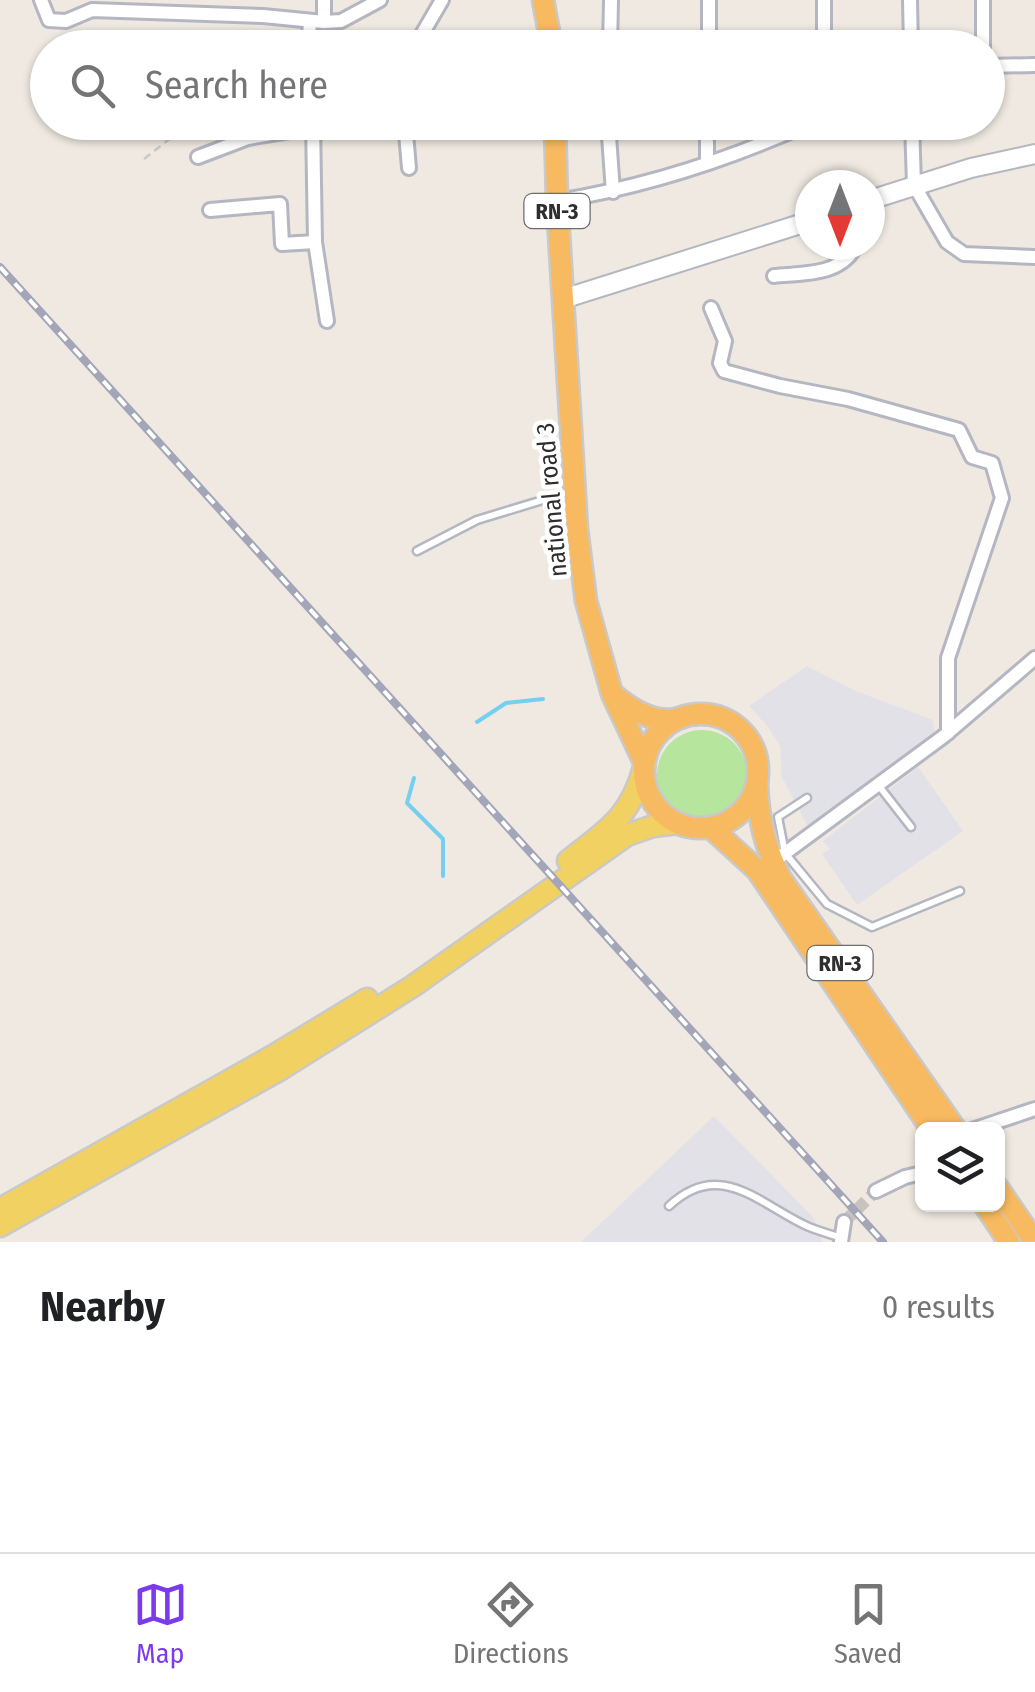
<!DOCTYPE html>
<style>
:root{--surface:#fff;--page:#f2f2f2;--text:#202124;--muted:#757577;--line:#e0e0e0;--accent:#7c3aed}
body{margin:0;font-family:"Fira Sans Condensed",sans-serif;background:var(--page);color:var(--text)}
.controls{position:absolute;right:30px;bottom:30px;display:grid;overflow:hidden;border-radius:15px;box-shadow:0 2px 8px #0004}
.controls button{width:90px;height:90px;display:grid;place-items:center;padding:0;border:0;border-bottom:2px solid var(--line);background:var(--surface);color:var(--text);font:50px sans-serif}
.compass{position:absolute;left:795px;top:170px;width:90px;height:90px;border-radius:50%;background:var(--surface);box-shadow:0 2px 8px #0004;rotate:180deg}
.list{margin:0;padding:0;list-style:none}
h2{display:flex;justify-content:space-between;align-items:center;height:130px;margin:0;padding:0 40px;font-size:42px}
h2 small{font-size:32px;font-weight:400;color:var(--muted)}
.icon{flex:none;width:55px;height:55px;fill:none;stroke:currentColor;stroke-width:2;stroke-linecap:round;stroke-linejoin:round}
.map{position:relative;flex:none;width:1035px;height:1242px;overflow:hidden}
.search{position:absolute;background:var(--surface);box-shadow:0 2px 8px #0004;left:30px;right:30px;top:30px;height:110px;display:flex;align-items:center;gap:25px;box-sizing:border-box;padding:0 35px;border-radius:55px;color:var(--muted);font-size:38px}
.sheet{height:310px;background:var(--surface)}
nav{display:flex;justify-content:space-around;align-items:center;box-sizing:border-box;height:140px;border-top:2px solid var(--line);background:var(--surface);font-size:28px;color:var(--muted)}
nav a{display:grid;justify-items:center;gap:5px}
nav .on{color:var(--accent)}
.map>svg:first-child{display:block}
.industrial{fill:#e3e1e8}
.green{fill:#b6e59e}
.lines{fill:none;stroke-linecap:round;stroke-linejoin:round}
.stream{stroke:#75cff0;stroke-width:4}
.minor-tunnel{stroke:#c8c4bd;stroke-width:12;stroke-dasharray:12 6;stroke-linecap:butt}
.service-casing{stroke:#b4b7c1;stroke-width:11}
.minor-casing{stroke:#b4b7c1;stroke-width:18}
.secondary-casing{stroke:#b4b7c1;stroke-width:22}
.primary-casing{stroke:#c9c9c9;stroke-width:25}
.trunk-casing{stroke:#c9c9c9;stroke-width:25}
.path{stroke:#c9c9c9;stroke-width:2.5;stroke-dasharray:8 5;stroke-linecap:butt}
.service{stroke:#fff;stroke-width:6}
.minor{stroke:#fff;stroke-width:12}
.secondary{stroke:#fff;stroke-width:18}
.primary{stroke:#f2d163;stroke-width:20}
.trunk{stroke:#f8ba60;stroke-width:20}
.rail-casing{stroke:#a3a6b8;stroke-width:8}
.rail{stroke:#fff;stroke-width:4;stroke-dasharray:11;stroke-linecap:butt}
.labels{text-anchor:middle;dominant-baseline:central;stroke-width:9;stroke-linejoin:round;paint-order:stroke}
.shield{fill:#fff;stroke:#6d6d6d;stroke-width:2.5}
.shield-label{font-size:22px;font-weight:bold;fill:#2e2e2e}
.street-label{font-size:25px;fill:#2e2e2e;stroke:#fff}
</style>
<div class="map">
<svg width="1035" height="1242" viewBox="0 0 1035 1242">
<rect width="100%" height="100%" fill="#efe9e1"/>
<g class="industrial">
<path d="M 807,666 L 856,691 L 933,720 L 935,733 L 809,829 L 782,777 L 780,746 L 768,727 L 749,706 Z"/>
<path d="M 918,767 L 963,831 L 857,905 L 822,854 L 830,849 L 823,841 Z"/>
<path d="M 714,1116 L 813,1217 L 823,1242 L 581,1242 Z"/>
</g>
<circle class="green" cx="702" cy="775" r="45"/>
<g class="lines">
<g class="stream">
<path d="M 477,722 L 506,703 L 543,699"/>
<path d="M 414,778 L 407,803 L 443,839 L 443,876"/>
</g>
<path class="minor-tunnel" d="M 844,1222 L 876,1191"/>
<g class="service-casing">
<g id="service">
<path d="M 417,551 L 477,520 L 569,492"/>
<path d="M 879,786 L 911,827"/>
<path d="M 807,798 L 778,817 L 785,853 L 827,904 L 872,927 L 960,891"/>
<path d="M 669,1206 C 721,1157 761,1206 809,1227 C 819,1231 829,1234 839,1237"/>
</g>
</g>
<g class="minor-casing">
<g id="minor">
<path d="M 41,0 L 49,20 L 66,21 L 92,10 L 263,16 L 324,22 L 341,21 L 380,0"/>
<path d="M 324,0 L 324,22"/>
<path d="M 709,0 L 709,48"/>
<path d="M 824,0 L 824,48"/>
<path d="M 910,0 L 911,48"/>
<path d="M 983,0 L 983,48"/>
<path d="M 308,48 L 310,23"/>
<path d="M 414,48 L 442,0"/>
<path d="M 610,48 L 611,0"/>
<path d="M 988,66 L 1035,65"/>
<path d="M 313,122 L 315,242 L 327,321"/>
<path d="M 405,122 L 409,168"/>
<path d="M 608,122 L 613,192"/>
<path d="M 912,122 L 914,185 L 947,242 L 964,254 L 1035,257"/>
<path d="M 198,157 L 248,138 L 314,127"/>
<path d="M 707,162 L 707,122"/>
<path d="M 557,201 C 643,187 731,159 812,122"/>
<path d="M 210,210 L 280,204 L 282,244 L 315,242"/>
<path d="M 774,276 C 803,273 842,276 856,245"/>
<path d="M 711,308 L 725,341 L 720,363 L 724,371 L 780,386 L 848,399 L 959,430 L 972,457 L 992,463 L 1002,498 L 948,658 L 948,733"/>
<path d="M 773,862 L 944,736 L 1035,658"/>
<path d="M 972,1130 L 1035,1109"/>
<path d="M 876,1191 L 905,1177 L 922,1173"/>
<path d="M 841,1242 L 844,1222"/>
</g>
</g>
<g class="secondary-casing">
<g id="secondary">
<path d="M 870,200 L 971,168 L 1035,154"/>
<path d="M 563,299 L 810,221"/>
</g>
</g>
<g class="primary-casing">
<g id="primary">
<path d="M 568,861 C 608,829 629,819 644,768"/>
<path d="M 0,1209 L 273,1056 L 367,999"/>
<path d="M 0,1226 L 281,1069 L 413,986 L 627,835 L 653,826 L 678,823"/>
</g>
</g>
<g class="trunk-casing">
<g id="trunk">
<path d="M 543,0 L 552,48"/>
<path d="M 555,122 L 557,201 L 577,529 L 586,601 L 612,694 L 644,762"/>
<path d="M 615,696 C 632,710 657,725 680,718"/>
<circle cx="701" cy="771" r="57"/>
<path d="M 757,783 C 758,818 765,847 781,879 L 956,1130"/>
<path d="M 710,827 L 757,870 L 932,1130"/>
<path d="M 998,1188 L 1035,1242"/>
<path d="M 984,1204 L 1009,1242"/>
</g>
</g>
<path class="path" d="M 144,159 L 191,122"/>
<use href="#service" class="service"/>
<use href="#minor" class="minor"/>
<use href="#secondary" class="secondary"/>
<use href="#primary" class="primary"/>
<use href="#trunk" class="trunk"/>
<g class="rail-casing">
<path id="rail" d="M 0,267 L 883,1242"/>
</g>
<use href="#rail" class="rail"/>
</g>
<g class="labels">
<g class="shield">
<rect x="524.5" y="194" width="65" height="34" rx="8"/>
<rect x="807.5" y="946" width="65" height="34" rx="8"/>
</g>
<g class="shield-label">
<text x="557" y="211">RN-3</text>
<text x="840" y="963">RN-3</text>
</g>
<g class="street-label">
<text transform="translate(552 500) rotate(-95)">national road 3</text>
</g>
</g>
</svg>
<div class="controls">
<button><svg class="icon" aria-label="layers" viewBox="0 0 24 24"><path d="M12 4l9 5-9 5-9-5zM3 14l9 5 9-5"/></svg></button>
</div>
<svg class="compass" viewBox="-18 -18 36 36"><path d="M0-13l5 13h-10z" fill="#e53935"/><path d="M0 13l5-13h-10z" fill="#757577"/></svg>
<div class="search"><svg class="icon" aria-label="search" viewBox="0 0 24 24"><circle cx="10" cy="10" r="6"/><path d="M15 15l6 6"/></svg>Search here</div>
</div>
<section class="sheet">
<h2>Nearby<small>0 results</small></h2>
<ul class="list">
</ul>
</section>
<nav>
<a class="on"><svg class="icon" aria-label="map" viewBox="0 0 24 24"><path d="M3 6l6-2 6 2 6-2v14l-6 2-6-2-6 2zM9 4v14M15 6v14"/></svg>Map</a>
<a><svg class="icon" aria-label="directions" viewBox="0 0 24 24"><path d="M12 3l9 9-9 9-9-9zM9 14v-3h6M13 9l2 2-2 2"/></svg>Directions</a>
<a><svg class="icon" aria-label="saved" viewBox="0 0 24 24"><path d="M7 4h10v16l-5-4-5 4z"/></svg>Saved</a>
</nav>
